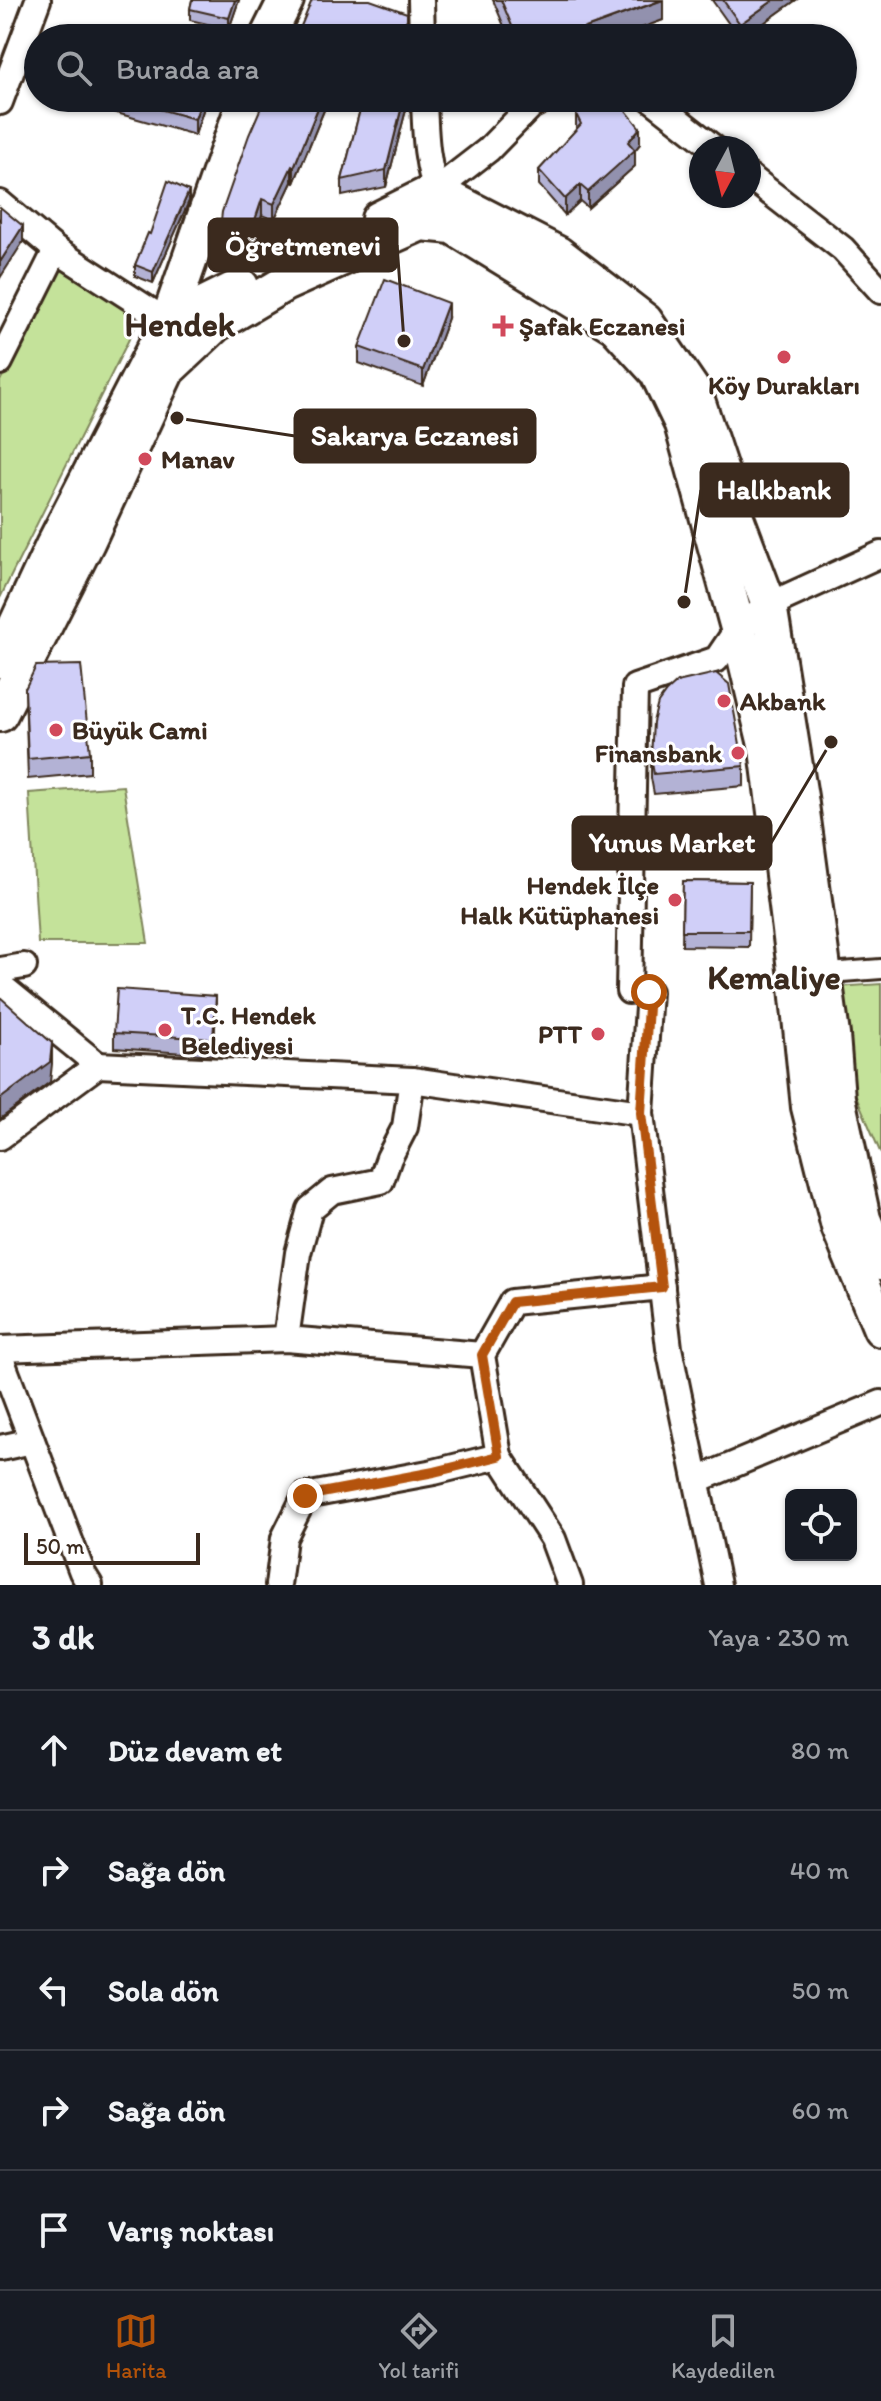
<!DOCTYPE html>
<html lang="tr">
<meta charset="utf-8">
<style>
:root{--surface:#171b24;--page:#20242c;--text:#f1f3f6;--muted:#9ea1a6;--line:#363941;--accent:#b45309}
body{margin:0;font-family:Itim,sans-serif;background:var(--page);color:var(--text)}
.controls{position:absolute;right:24px;bottom:24px;display:grid;overflow:hidden;border-radius:12px;box-shadow:0 2px 6px #0004}
.controls button{width:72px;height:72px;display:grid;place-items:center;padding:0;border:0;border-bottom:2px solid var(--line);background:var(--surface);color:var(--text);font:40px sans-serif}
.compass{position:absolute;left:689px;top:136px;width:72px;height:72px;border-radius:50%;background:var(--surface);box-shadow:0 2px 6px #0004;rotate:187deg}
.scale{position:absolute;left:24px;bottom:20px;width:176px;box-sizing:border-box;padding-left:8px;border:4px solid #3b2a1e;border-top:0;font-size:22px;line-height:28px;white-space:nowrap;color:#3b2a1e;-webkit-text-stroke:6px #fff;paint-order:stroke}
.stop{position:absolute;width:24px;height:24px;margin:-18px;border:6px solid #b45309;border-radius:50%;background:#fff}
.stop.end{background:#b45309;border-color:#fff;box-shadow:0 2px 8px #0008}
.list{margin:0;padding:0;list-style:none}
h2{display:flex;justify-content:space-between;align-items:center;height:104px;margin:0;padding:0 32px;font-size:34px}
h2 small{font-size:26px;font-weight:400;color:var(--muted)}
.list li{display:grid;grid-template-columns:52px 1fr auto;gap:24px;align-items:center;box-sizing:border-box;height:120px;padding:0 32px;border-top:2px solid var(--line)}
.list b{display:block;font-size:30px;white-space:nowrap}
.list em{font-size:26px;font-style:normal;color:var(--muted)}
.icon{flex:none;width:44px;height:44px;fill:none;stroke:currentColor;stroke-width:2;stroke-linecap:round;stroke-linejoin:round}
.map{position:relative;flex:none;width:881px;height:1585px;overflow:hidden}
.search{position:absolute;background:var(--surface);box-shadow:0 2px 6px #0004;left:24px;right:24px;top:24px;height:88px;display:flex;align-items:center;gap:20px;box-sizing:border-box;padding:0 28px;border-radius:44px;color:var(--muted);font-size:30px}
.sheet{height:704px;background:var(--surface)}
nav{display:flex;justify-content:space-around;align-items:center;box-sizing:border-box;height:112px;border-top:2px solid var(--line);background:var(--surface);font-size:22px;color:var(--muted)}
nav a{display:grid;justify-items:center;gap:4px}
nav .on{color:var(--accent)}
.map>svg:first-child{display:block}
.green{fill:#c4e29a;stroke:#80865c;stroke-width:2}
.lines{fill:none;stroke-linecap:round;stroke-linejoin:round}
.pedestrian-casing{stroke:#3b2a1e;stroke-width:24}
.minor-casing{stroke:#3b2a1e;stroke-width:30}
.secondary-casing{stroke:#3b2a1e;stroke-width:40}
.pedestrian{stroke:#fff;stroke-width:18}
.minor{stroke:#fff;stroke-width:24}
.secondary{stroke:#fff;stroke-width:34}
.wall{fill:#b3b2d5;stroke:#3b2a1e;stroke-width:2}
.shaded-wall{fill:#9291ae;stroke:#3b2a1e;stroke-width:2}
.building{fill:#d0cff8;stroke:#3b2a1e;stroke-width:2}
.route{stroke:#b45309;stroke-width:10}
.poi-dot{fill:#d1495b;stroke:#fff;stroke-width:3}
.labels{text-anchor:middle;dominant-baseline:central;stroke-width:6;stroke-linejoin:round;paint-order:stroke}
.poi-label{font-size:26px;font-weight:bold;fill:#3b2a1e;stroke:#fff;text-anchor:start}
.district-label{font-size:34px;font-weight:bold;fill:#3b2a1e;stroke:#fff}
.leader{fill:none;stroke:#3b2a1e;stroke-width:3}
.callout-dot{fill:#3b2a1e;stroke:#fff;stroke-width:3}
.callout{fill:#3b2a1e;stroke:#3b2a1e;stroke-width:3}
.callout-label{font-size:28px;text-anchor:middle;font-weight:bold;fill:#fff}
</style>
<div class="map">
<svg width="881" height="1585" viewBox="0 0 881 1585">
<rect width="100%" height="100%" fill="#fff"/>
<filter id="ink" filterUnits="userSpaceOnUse"><feTurbulence type="fractalNoise" baseFrequency=".0125" numOctaves="2"/><feDisplacementMap in="SourceGraphic" scale="16" xChannelSelector="R" yChannelSelector="G"/><feConvolveMatrix kernelMatrix="1 2 1 2 8 2 1 2 1" color-interpolation-filters="sRGB"/></filter>
<g filter="url(#ink)">
<g class="green">
<path d="M 65,258 L 142,313 L 0,598 L 0,381 Z"/>
<path d="M 123,786 L 148,943 L 38,943 L 29,793 Z"/>
<path d="M 881,984 L 881,1154 L 851,1084 L 837,987 Z"/>
</g>
<g class="lines">
<g class="pedestrian-casing">
<path id="pedestrian" d="M 816,974 L 881,969"/>
</g>
<g class="minor-casing">
<g id="minor">
<path d="M 421,0 L 422,38"/>
<path d="M 424,98 C 425,133 426,170 441,202"/>
<path d="M 650,98 L 714,148"/>
<path d="M 0,102 L 38,0"/>
<path d="M 749,176 L 843,249 L 881,291"/>
<path d="M 435,191 L 488,150 L 531,106 L 547,98"/>
<path d="M 0,203 L 56,250 L 168,322"/>
<path d="M 0,362 L 56,250"/>
<path d="M 0,970 L 24,966"/>
<path d="M 0,985 L 98,1065"/>
<path d="M 629,991 L 635,687 L 717,659 L 738,628 L 769,605 L 881,554"/>
<path d="M 649,992 L 641,1113 L 669,1348 L 718,1585"/>
<path d="M 0,1137 L 98,1065 L 412,1080"/>
<path d="M 286,1339 L 298,1253 L 310,1209 L 332,1191 L 381,1181 L 389,1158 L 405,1127 L 412,1080 L 641,1113"/>
<path d="M 0,1349 L 286,1339 L 482,1355"/>
<path d="M 0,1356 L 82,1572 L 90,1585"/>
<path d="M 0,1448 L 32,1441"/>
<path d="M 499,1456 L 482,1355 L 512,1302 L 662,1287"/>
<path d="M 697,1480 L 881,1403"/>
<path d="M 278,1585 L 284,1538 L 305,1496 L 434,1472 L 499,1456 L 553,1539 L 570,1585"/>
</g>
</g>
<g class="secondary-casing">
<g id="secondary">
<path d="M 267,38 L 286,0"/>
<path d="M 379,219 L 435,191 L 558,254 L 645,321 L 695,394 L 737,520 L 769,605 L 800,797 L 832,1035 L 837,1098 L 863,1219 L 881,1262"/>
<path d="M 168,322 L 241,286"/>
<path d="M 0,660 L 53,546 L 168,322 L 246,98"/>
<path d="M 0,714 L 87,542 L 167,370 L 216,324 L 284,284 L 421,223 L 452,226 L 615,326 L 657,372 L 682,424 L 738,628 L 767,749 L 796,977 L 809,1107 L 839,1227 L 881,1329"/>
</g>
</g>
<use href="#pedestrian" class="pedestrian"/>
<use href="#minor" class="minor"/>
<use href="#secondary" class="secondary"/>
</g>
<g class="wall">
<path d="M 192,0 L 239,0 L 229,29 L 190,20 L 190,9 Z"/>
<path d="M 493,0 L 663,0 L 663,20 L 614,38 L 509,38 Z"/>
<path d="M 712,0 L 796,0 L 743,38 L 739,38 Z"/>
<path d="M 63,98 L 207,98 L 195,135 Z"/>
<path d="M 265,98 L 329,98 L 294,183 L 292,182 L 274,220 L 262,215 L 247,260 L 219,255 L 219,239 Z"/>
<path d="M 363,98 L 409,98 L 386,187 L 342,196 L 342,180 Z"/>
<path d="M 598,108 L 640,144 L 635,150 L 635,166 L 588,208 L 580,201 L 565,215 L 539,185 L 539,170 L 576,130 L 576,114 Z"/>
<path d="M 189,201 L 153,283 L 135,276 L 135,265 L 150,234 Z"/>
<path d="M 448,318 L 423,386 L 359,363 L 359,347 Z"/>
<path d="M 25,689 L 90,753 L 90,773 L 28,779 Z"/>
<path d="M 651,758 L 744,766 L 744,786 L 654,794 L 651,778 Z"/>
<path d="M 683,881 L 750,882 L 749,947 L 682,946 Z"/>
<path d="M 216,1012 L 213,1055 L 114,1048 L 114,1033 Z"/>
</g>
<g class="shaded-wall">
<path d="M 235,0 L 239,0 L 229,29 L 229,18 Z"/>
<path d="M 663,0 L 663,20 L 614,38 L 558,38 Z"/>
<path d="M 774,0 L 796,0 L 743,38 L 740,38 L 740,24 Z"/>
<path d="M 407,19 L 407,35 L 406,38 L 398,38 Z"/>
<path d="M 202,98 L 207,98 L 195,135 L 195,119 Z"/>
<path d="M 322,98 L 329,98 L 294,183 L 294,167 Z"/>
<path d="M 404,98 L 409,98 L 386,187 L 386,170 Z"/>
<path d="M 640,128 L 640,144 L 635,150 L 635,166 L 588,208 L 588,192 Z"/>
<path d="M 292,166 L 292,182 L 274,220 L 274,204 Z"/>
<path d="M 580,185 L 580,201 L 565,215 L 565,199 Z"/>
<path d="M 189,191 L 189,201 L 153,283 L 153,272 Z"/>
<path d="M 262,199 L 262,215 L 247,260 L 247,244 Z"/>
<path d="M 23,226 L 23,242 L 0,278 L 0,262 Z"/>
<path d="M 448,303 L 448,318 L 423,386 L 423,370 Z"/>
<path d="M 216,996 L 216,1012 L 213,1055 L 213,1039 Z"/>
<path d="M 52,1043 L 52,1064 L 50,1082 L 0,1119 L 0,1099 Z"/>
</g>
<g class="building">
<path d="M 192,0 L 235,0 L 229,18 L 190,9 Z"/>
<path d="M 312,0 L 370,0 L 407,13 L 407,19 L 398,38 L 296,38 Z"/>
<path d="M 501,0 L 662,0 L 558,38 L 517,38 Z"/>
<path d="M 723,0 L 774,0 L 740,24 Z"/>
<path d="M 66,34 L 81,38 L 65,38 Z"/>
<path d="M 120,98 L 202,98 L 195,119 Z"/>
<path d="M 265,98 L 322,98 L 294,167 L 292,166 L 274,204 L 262,199 L 247,244 L 219,239 L 222,212 L 249,135 Z"/>
<path d="M 363,98 L 404,98 L 386,170 L 342,180 Z"/>
<path d="M 611,98 L 616,98 L 640,128 L 628,142 L 635,150 L 588,192 L 580,185 L 565,199 L 539,170 L 581,124 L 576,114 L 592,101 L 598,108 Z"/>
<path d="M 168,181 L 189,191 L 153,272 L 135,265 L 148,233 L 150,234 Z"/>
<path d="M 0,207 L 23,226 L 0,262 Z"/>
<path d="M 385,279 L 448,303 L 423,370 L 359,347 Z"/>
<path d="M 81,665 L 90,753 L 28,759 L 25,689 L 36,666 Z"/>
<path d="M 716,673 L 729,684 L 744,766 L 654,774 L 651,758 L 653,722 L 658,703 L 666,692 L 677,682 Z"/>
<path d="M 683,881 L 750,882 L 749,931 L 682,931 Z"/>
<path d="M 117,989 L 216,996 L 213,1039 L 114,1033 Z"/>
<path d="M 0,997 L 52,1043 L 50,1062 L 0,1099 Z"/>
</g>
</g>
<g class="lines" filter="url(#ink)">
<path class="route" d="M 305,1496 L 434,1472 L 499,1456 L 482,1355 L 512,1302 L 662,1287 L 641,1113 L 649,992"/>
</g>
<g class="poi-dot">
<path d="M499 314h8v8h8v8h-8v8h-8v-8h-8v-8h8z"/>
<circle cx="784" cy="357" r="8"/>
<circle cx="145" cy="459" r="8"/>
<circle cx="724" cy="701" r="8"/>
<circle cx="56" cy="730" r="8"/>
<circle cx="738" cy="753" r="8"/>
<circle cx="675" cy="900" r="8"/>
<circle cx="165" cy="1030" r="8"/>
<circle cx="598" cy="1034" r="8"/>
</g>
<g class="labels">
<g class="poi-label">
<text x="519" y="326">Şafak Eczanesi</text>
<text x="784" y="385" text-anchor="middle">Köy Durakları</text>
<text x="161" y="459">Manav</text>
<text x="740" y="701">Akbank</text>
<text x="72" y="730">Büyük Cami</text>
<text x="722" y="753" text-anchor="end">Finansbank</text>
<text x="659" y="885" text-anchor="end">Hendek İlçe<tspan x="659" dy="30">Halk Kütüphanesi</tspan></text>
<text x="181" y="1015">T.C. Hendek<tspan x="181" dy="30">Belediyesi</tspan></text>
<text x="582" y="1034" text-anchor="end">PTT</text>
</g>
<g class="district-label">
<text x="180" y="324">Hendek</text>
<text x="774" y="977">Kemaliye</text>
</g>
</g>
<path class="leader" d="M404 341L397 245M177 418L295 436M684 602L701 490M831 742L771 843"/>
<g class="callout-dot">
<circle cx="404" cy="341" r="8"/>
<circle cx="177" cy="418" r="8"/>
<circle cx="684" cy="602" r="8"/>
<circle cx="831" cy="742" r="8"/>
</g>
<g class="callout">
<rect x="209" y="219" width="188" height="52" rx="8"/>
<rect x="295" y="410" width="240" height="52" rx="8"/>
<rect x="701" y="464" width="147" height="52" rx="8"/>
<rect x="573" y="817" width="198" height="52" rx="8"/>
</g>
<g class="callout-label">
<text x="303" y="255">Öğretmenevi</text>
<text x="415" y="445">Sakarya Eczanesi</text>
<text x="774" y="499">Halkbank</text>
<text x="672" y="852">Yunus Market</text>
</g>
</svg>
<div class="controls">
<button><svg class="icon" aria-label="locate" viewBox="0 0 24 24"><circle cx="12" cy="12" r="6"/><path d="M12 2v4M12 18v4M2 12h4M18 12h4"/></svg></button>
</div>
<svg class="compass" viewBox="-18 -18 36 36"><path d="M0-13l5 13h-10z" fill="#e53935"/><path d="M0 13l5-13h-10z" fill="#9ea1a6"/></svg>
<div class="scale">50 m</div>
<div class="stop" style="left:649px;top:992px"></div>
<div class="stop end" style="left:305px;top:1496px"></div>
<div class="search"><svg class="icon" aria-label="search" viewBox="0 0 24 24"><circle cx="10" cy="10" r="6"/><path d="M15 15l6 6"/></svg>Burada ara</div>
</div>
<section class="sheet">
<h2>3 dk<small>Yaya · 230 m</small></h2>
<ul class="list">
<li><svg class="icon" aria-label="ahead" viewBox="0 0 24 24"><path d="M12 20V5M6 11l6-6 6 6"/></svg><div><b>Düz devam et</b></div><em>80 m</em></li>
<li><svg class="icon" aria-label="right" viewBox="0 0 24 24"><path d="M7 20v-9h11M14 6l5 5-5 5"/></svg><div><b>Sağa dön</b></div><em>40 m</em></li>
<li><svg class="icon" aria-label="left" viewBox="0 0 24 24"><path d="M17 20v-9H6M10 6l-5 5 5 5"/></svg><div><b>Sola dön</b></div><em>50 m</em></li>
<li><svg class="icon" aria-label="right" viewBox="0 0 24 24"><path d="M7 20v-9h11M14 6l5 5-5 5"/></svg><div><b>Sağa dön</b></div><em>60 m</em></li>
<li><svg class="icon" aria-label="arrive" viewBox="0 0 24 24"><path d="M6 21V4h12l-3 4 3 4H6"/></svg><div><b>Varış noktası</b></div></li>
</ul>
</section>
<nav>
<a class="on"><svg class="icon" aria-label="map" viewBox="0 0 24 24"><path d="M3 6l6-2 6 2 6-2v14l-6 2-6-2-6 2zM9 4v14M15 6v14"/></svg>Harita</a>
<a><svg class="icon" aria-label="directions" viewBox="0 0 24 24"><path d="M12 3l9 9-9 9-9-9zM9 14v-3h6M13 9l2 2-2 2"/></svg>Yol tarifi</a>
<a><svg class="icon" aria-label="saved" viewBox="0 0 24 24"><path d="M7 4h10v16l-5-4-5 4z"/></svg>Kaydedilen</a>
</nav>
